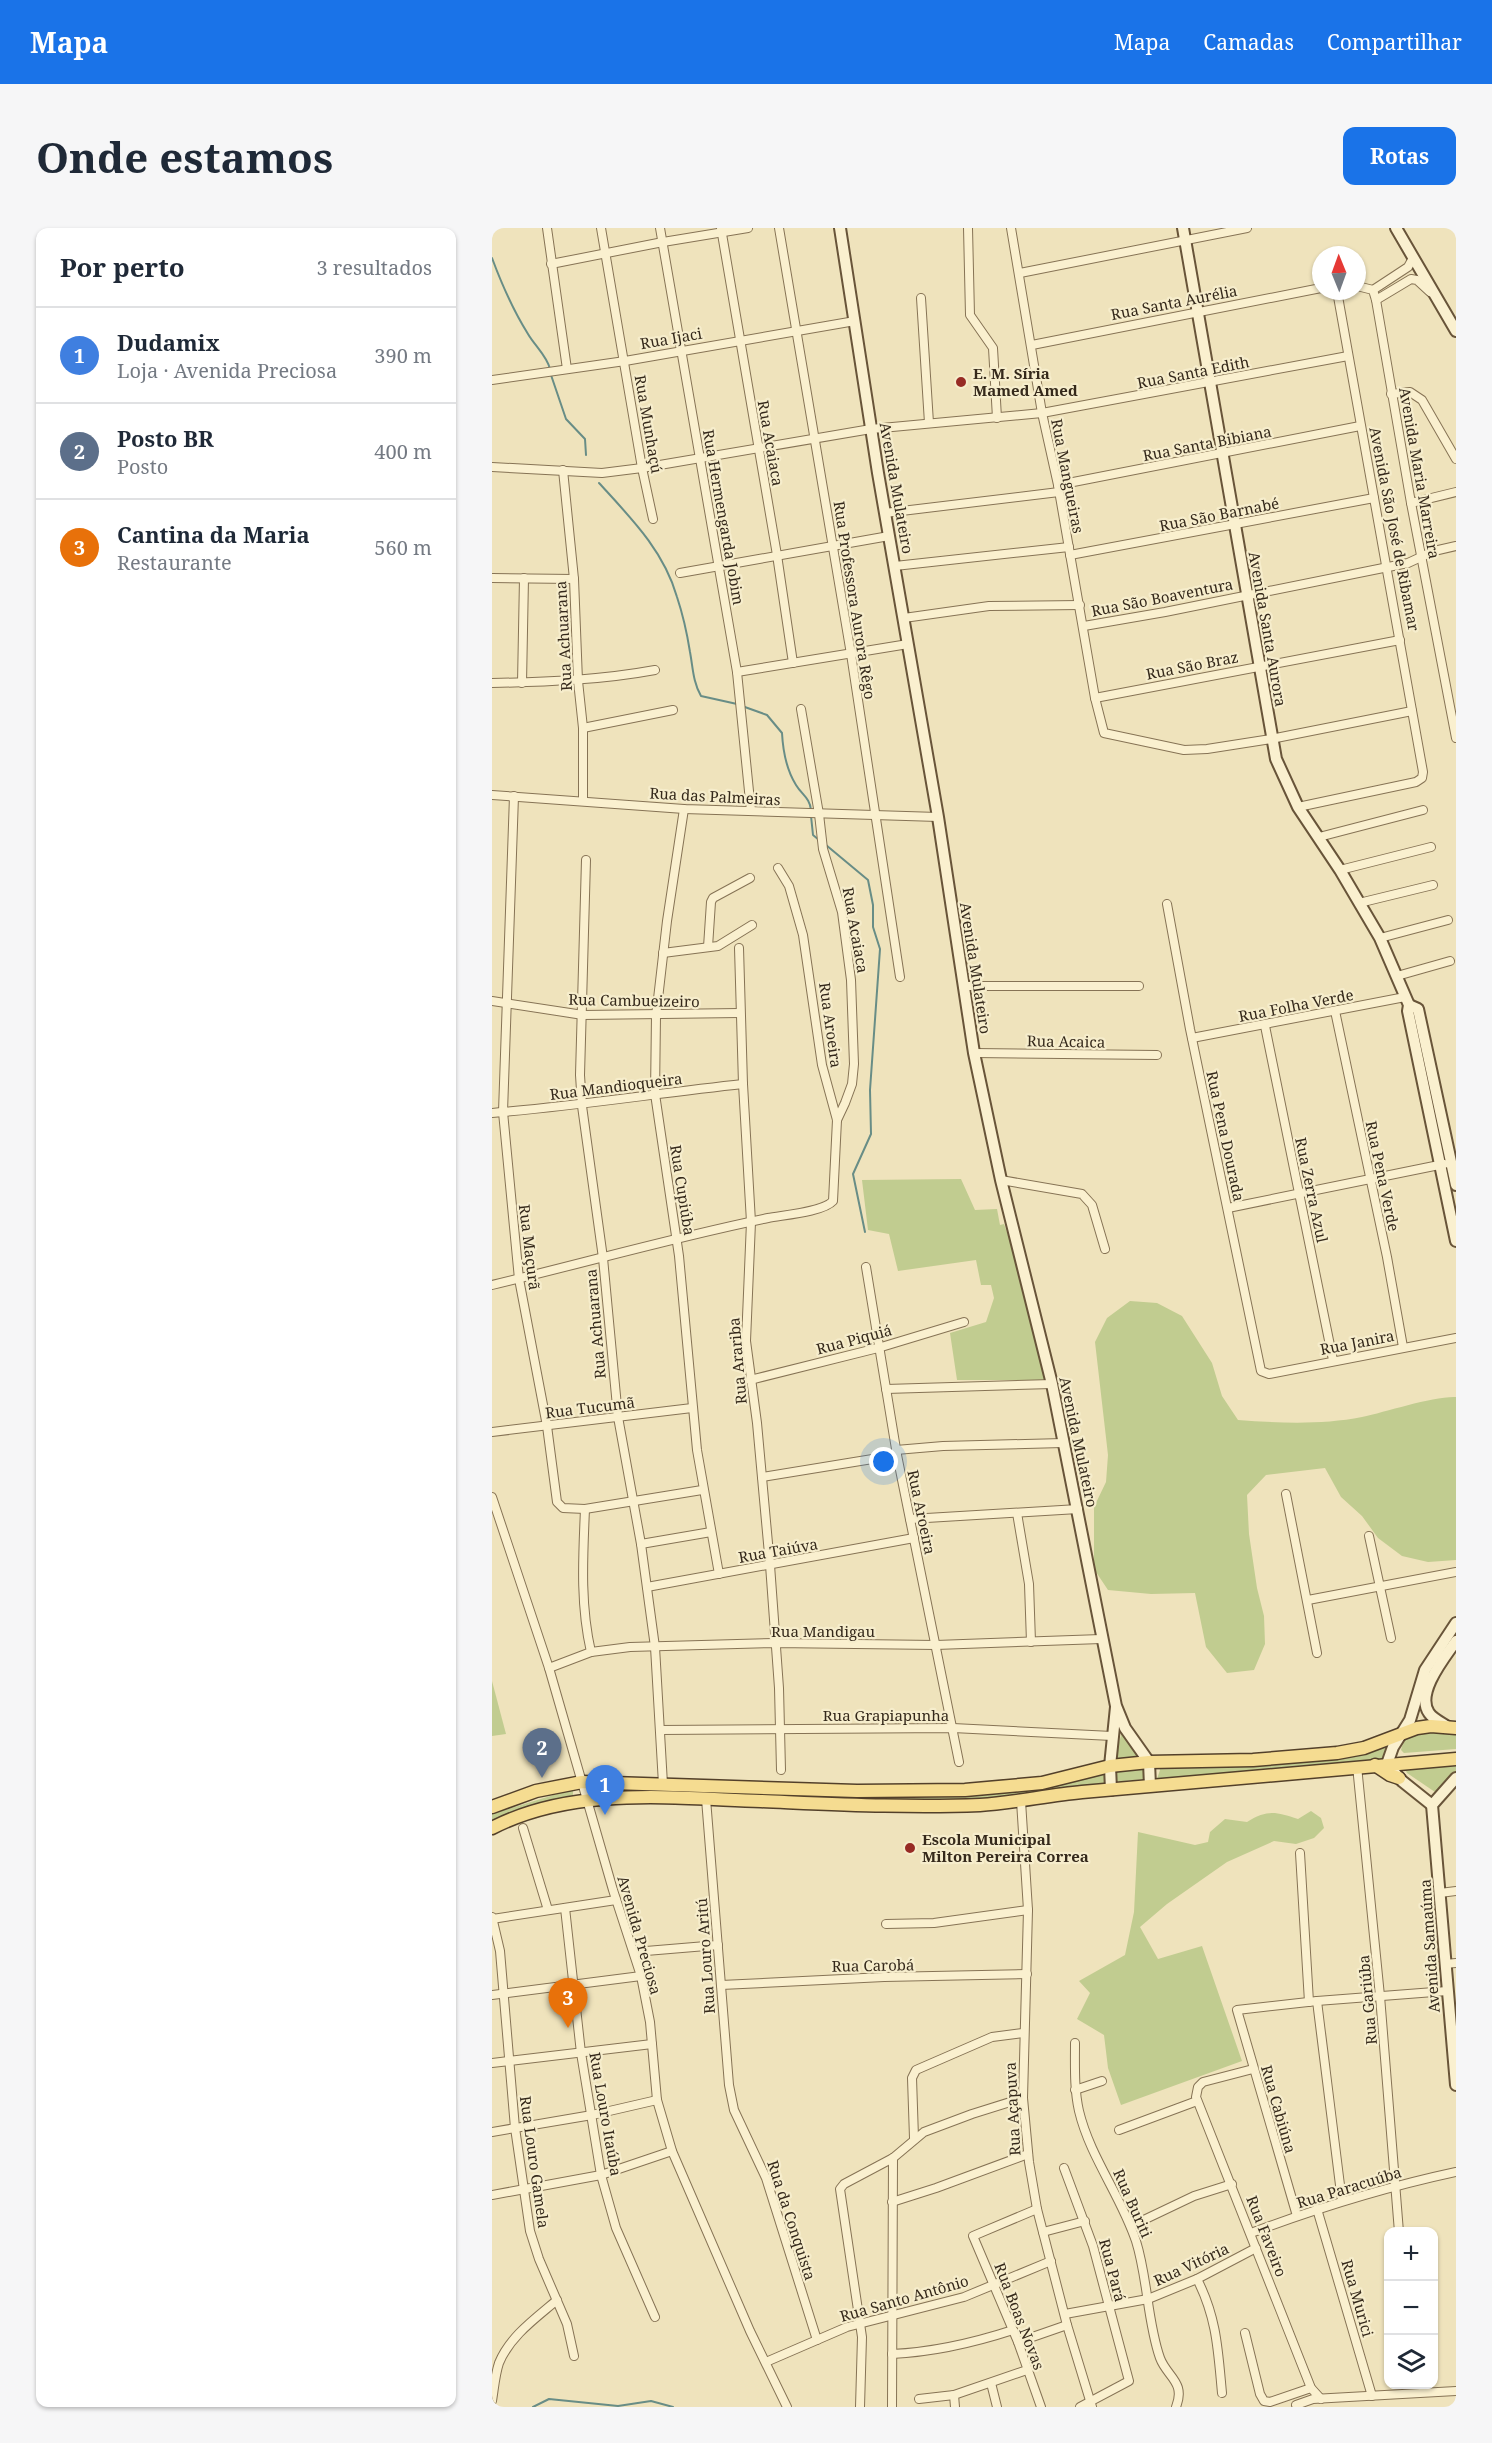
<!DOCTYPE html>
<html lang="pt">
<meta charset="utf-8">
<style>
:root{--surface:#fff;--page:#f6f6f7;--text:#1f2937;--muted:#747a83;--line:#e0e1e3;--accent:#1a73e8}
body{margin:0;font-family:"Noto Serif",serif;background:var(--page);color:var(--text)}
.controls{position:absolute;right:18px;bottom:18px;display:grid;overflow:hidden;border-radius:12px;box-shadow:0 2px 4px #0004}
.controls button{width:54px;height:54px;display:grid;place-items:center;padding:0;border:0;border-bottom:2px solid var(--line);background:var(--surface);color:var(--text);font:30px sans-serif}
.compass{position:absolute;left:820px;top:18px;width:54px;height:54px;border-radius:50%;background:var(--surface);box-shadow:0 2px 4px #0004;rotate:359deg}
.you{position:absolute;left:392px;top:1234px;width:21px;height:21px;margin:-15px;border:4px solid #fff;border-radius:50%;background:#1a73e8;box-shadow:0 0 0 9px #1a73e833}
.badge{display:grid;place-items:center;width:39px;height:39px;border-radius:50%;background:var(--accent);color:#fff;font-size:20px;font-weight:700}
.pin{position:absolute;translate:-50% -50px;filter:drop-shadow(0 2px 3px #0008)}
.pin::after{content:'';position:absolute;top:32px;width:21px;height:18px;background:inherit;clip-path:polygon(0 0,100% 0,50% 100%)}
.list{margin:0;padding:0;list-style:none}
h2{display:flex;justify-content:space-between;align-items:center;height:78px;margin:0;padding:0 24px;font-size:26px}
h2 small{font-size:20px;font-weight:400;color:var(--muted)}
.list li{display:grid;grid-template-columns:39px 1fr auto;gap:18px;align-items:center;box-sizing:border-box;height:96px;padding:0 24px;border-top:2px solid var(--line)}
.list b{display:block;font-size:22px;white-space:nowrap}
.list p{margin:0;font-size:20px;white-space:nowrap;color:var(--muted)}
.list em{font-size:20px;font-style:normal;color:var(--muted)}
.icon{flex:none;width:33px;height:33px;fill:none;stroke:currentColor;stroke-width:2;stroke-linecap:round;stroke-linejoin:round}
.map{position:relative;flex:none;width:964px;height:2179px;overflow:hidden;border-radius:12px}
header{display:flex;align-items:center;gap:36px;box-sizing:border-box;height:84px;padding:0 30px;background:var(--accent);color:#fff}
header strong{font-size:28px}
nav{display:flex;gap:33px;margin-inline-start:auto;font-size:21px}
.intro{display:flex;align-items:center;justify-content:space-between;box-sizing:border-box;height:144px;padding:0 36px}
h1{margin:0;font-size:42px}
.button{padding:15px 27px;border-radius:12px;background:var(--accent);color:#fff;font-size:21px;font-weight:700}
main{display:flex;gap:36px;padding:0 36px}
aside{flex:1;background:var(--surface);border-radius:12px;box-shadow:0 2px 4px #0004}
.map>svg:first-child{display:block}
.green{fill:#c1cc90}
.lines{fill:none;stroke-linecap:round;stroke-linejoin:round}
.stream{stroke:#688d86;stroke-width:2}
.street-casing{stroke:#867355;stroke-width:10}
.secondary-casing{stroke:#685439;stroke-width:14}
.primary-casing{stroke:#53402a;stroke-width:15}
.street{stroke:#faf0cf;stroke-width:8}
.secondary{stroke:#faf0cf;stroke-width:10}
.primary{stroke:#f5dc91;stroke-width:12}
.poi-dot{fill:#972b24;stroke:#f6edcc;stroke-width:2}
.labels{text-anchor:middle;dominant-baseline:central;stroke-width:4.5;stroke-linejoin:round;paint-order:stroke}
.street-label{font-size:15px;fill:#35291b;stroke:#f6edcc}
.poi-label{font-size:15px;font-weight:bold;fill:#35291b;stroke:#f6edcc;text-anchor:start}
</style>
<header>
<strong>Mapa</strong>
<nav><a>Mapa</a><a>Camadas</a><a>Compartilhar</a></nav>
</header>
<div class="intro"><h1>Onde estamos</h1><a class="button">Rotas</a></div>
<main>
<aside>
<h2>Por perto<small>3 resultados</small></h2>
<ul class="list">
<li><span class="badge" style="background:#3f7fe0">1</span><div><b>Dudamix</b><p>Loja · Avenida Preciosa</p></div><em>390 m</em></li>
<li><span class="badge" style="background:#5c6f8a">2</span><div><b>Posto BR</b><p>Posto</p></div><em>400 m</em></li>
<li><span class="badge" style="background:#e8710a">3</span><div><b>Cantina da Maria</b><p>Restaurante</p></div><em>560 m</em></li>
</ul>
</aside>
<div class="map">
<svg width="964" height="2179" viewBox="0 0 964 2179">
<rect width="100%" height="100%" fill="#efe3bc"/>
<g class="green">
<path d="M 469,951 L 483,982 L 505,981 L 508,997 L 512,996 L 517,1010 L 521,1010 L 553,1152 L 465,1152 L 458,1105 L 494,1094 L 502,1070 L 499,1057 L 489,1057 L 484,1032 L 406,1043 L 397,1006 L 376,1002 L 370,952 Z"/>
<path d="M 638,1073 L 665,1075 L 690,1088 L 720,1135 L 730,1168 L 746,1192 C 786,1195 830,1197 870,1189 C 894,1184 941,1168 964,1169 L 964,1332 L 936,1334 L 910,1328 L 886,1310 L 870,1288 L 849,1269 L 833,1240 L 774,1247 L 755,1267 L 757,1306 L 765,1360 L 772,1388 L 773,1416 L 762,1442 L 735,1445 L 714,1419 L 703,1365 L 659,1366 L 616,1362 L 602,1341 L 602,1279 L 614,1254 L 616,1227 L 603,1114 L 615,1090 Z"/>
<path d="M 0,1453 L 14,1506 L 0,1508 Z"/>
<path d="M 954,1501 L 964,1507 L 964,1521 L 912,1525 L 909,1522 C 914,1500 936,1503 954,1501 Z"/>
<path d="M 630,1504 L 633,1504 L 648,1531 L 622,1532 Z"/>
<path d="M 898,1518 L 893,1531 L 665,1551 L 668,1542 L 666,1538 L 873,1525 Z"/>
<path d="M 964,1538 L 964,1544 L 943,1564 L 915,1545 L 913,1541 Z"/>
<path d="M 649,1540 L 653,1541 L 655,1548 L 652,1551 L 623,1554 L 622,1543 Z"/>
<path d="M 616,1543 L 616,1557 L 490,1571 L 429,1573 L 110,1564 L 108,1562 L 110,1559 L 386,1567 Z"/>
<path d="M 78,1562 L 81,1562 L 81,1567 L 0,1592 L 0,1586 Z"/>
<path d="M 819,1583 L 829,1590 L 832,1600 L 822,1610 L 804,1616 L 782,1613 L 735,1634 L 675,1676 L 648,1699 L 666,1731 L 710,1718 L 750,1833 L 629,1877 L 616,1840 L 612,1807 L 585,1791 L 598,1765 L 587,1753 L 633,1727 L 642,1684 L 646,1604 L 703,1617 L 716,1614 L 718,1604 L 733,1591 L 755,1594 C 776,1581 784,1584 806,1591 Z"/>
</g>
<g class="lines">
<g class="stream">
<path d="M 0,30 C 10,57 21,82 36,106 C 43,118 55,128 58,141"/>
<path d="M 59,147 L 74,191 L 93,211 L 94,227"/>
<path d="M 107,255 C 139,290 172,323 185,369 C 191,387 195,405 198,424 C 201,440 201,454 209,468 L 245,476"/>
<path d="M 250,478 L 275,487 L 290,505 C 291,524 294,541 304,557 C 310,567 318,570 319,582"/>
<path d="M 319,588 L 321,607 L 327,612"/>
<path d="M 334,617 L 376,652 L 381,677 L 381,699 L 388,721 L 378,862 L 379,906 L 361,946 L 373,1004"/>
<path d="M 41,2179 L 57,2171 L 126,2178 L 159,2173 L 181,2179"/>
</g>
<g class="street-casing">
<g id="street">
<path d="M 55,0 L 75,141"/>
<path d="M 109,0 L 150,240 L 161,291"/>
<path d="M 168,0 L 245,444 L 259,583"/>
<path d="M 229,0 L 285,327 L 301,435"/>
<path d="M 287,0 L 359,426 L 408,749"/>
<path d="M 476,0 L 478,87 L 501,120 L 505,190"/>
<path d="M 519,0 L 550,185 L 566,257 L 603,470 L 612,505 L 692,522 L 715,521 L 779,511 L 920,483"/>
<path d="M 59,36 L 171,14 L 256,0"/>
<path d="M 528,45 L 755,0"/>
<path d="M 865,58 L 881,62 L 884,72 L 919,275 L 964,510"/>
<path d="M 881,62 L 916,39 L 921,30"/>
<path d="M 429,70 L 437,195"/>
<path d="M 884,72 L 919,51 L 925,52 L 938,64"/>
<path d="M 540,117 L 829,60"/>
<path d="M 0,152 L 133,133 L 363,93"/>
<path d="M 899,166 L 918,164 L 930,172 L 964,231"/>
<path d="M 0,239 L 110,245 L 150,240 L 379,201 L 550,185 L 856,128"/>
<path d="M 71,242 L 82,351 L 86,453 L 91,500 L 91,573"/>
<path d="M 566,257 L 868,198"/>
<path d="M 919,275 L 964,264"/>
<path d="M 393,285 L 567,264"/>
<path d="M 578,327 L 882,270"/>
<path d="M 403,338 L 577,319"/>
<path d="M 188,345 L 397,308"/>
<path d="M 0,350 L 82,351"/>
<path d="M 412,390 L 497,378 L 588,377"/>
<path d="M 592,398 L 673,384 L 916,335 L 942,323 L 964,318"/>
<path d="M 245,444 L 416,416"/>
<path d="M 0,455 C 55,454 109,452 163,442"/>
<path d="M 30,455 L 32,350"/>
<path d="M 603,470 L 908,412"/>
<path d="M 309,481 L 327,586 L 331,621 L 350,684 L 359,752 L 362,836 L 360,856 L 353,875 L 345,892"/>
<path d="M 91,500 L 181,482"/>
<path d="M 0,567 L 192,581 L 446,589"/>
<path d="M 22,568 L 11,884 L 27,1051 L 55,1198 L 65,1274 L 71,1280 L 93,1281 L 210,1262"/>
<path d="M 806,579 L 924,554 L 930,550 L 931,544 L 845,63"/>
<path d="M 192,581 L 175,693 L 164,788 L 163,866 L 187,1028 L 205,1222 L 227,1346"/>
<path d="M 827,609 L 931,582"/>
<path d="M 94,632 L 88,847 L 90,878 L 111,1030 L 126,1189 L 149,1316 L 163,1419 L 171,1556"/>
<path d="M 848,642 L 939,619"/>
<path d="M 867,675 L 941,657"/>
<path d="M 675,676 L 698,801 L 769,1143 L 777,1146 L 964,1110"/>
<path d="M 888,710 L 956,692"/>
<path d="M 216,719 L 219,674 L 221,670 L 258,650"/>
<path d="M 247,720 L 251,856 L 259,994 L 254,1113 L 265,1195 L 278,1337 L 287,1460 L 289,1542"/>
<path d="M 171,725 L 226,718 L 260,697"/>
<path d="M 905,748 L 958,733"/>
<path d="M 471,758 L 647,758"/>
<path d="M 0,773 L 91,787 L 248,785"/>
<path d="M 843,783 L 895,1029 L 911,1119"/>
<path d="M 773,798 L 841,1132"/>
<path d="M 700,810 L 913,769"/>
<path d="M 482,825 L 665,827"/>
<path d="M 0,885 C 84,878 167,865 251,856"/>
<path d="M 509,952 L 590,966 L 600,977 L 613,1021"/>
<path d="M 736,980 L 952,936"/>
<path d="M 374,1039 L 405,1227 L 467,1534"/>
<path d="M 0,1057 C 92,1035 183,1009 276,990 C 291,987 331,984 341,973 L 345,892 L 330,837 L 311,707 L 297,658 L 286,640"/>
<path d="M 258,1152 L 386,1120 L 472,1094"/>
<path d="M 394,1161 L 560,1156"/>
<path d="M 0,1204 L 200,1180"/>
<path d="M 404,1222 L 451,1218 L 571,1215"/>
<path d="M 270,1249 L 405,1227"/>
<path d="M 794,1266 L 825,1425"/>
<path d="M 0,1269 L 57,1440 L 121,1662 L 149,1748 L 158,1794 L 165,1872 L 180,1923 L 258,2103 L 295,2179"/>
<path d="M 93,1281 C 91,1329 88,1376 99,1424"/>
<path d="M 525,1285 L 537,1356 L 539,1414"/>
<path d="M 418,1291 L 586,1281"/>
<path d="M 877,1308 L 899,1410"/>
<path d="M 149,1316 L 219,1304"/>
<path d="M 155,1359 L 422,1310"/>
<path d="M 816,1372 L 964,1344"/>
<path d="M 57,1440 L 99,1424 L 138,1419 L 283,1415 L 444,1417 L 609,1411"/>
<path d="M 168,1502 L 461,1500 L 620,1508"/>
<path d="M 865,1538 L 888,1768 L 907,2004"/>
<path d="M 214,1571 L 237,1857 L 242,1882 L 274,1950 L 325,2112"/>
<path d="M 529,1573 L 536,1682 L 531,1870 L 537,1934 L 545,1981 L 575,2097 L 600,2179"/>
<path d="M 31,1600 L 56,1682"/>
<path d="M 808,1625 L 817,1774"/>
<path d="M 948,1665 L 964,1663"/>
<path d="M 73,1680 L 89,1825 L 109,1947 L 124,2000 L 163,2089"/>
<path d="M 0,1689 L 8,1723 L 23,1900 L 38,2003 L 47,2031 L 75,2096 L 82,2128"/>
<path d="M 0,1691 L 124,1672"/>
<path d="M 394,1696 L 442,1695 L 536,1682"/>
<path d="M 142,1724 L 226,1717"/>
<path d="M 953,1736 L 964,1735"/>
<path d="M 229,1757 L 392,1749 L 535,1746"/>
<path d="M 0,1767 L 149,1748"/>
<path d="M 825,1773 L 850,1973"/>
<path d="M 583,1815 C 583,1838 582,1861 587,1883 C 598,1929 629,1968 644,2013 C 656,2051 655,2093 668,2130 C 675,2149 694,2154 684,2179"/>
<path d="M 0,1835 L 160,1816"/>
<path d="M 761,1841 L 711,1854 L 706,1859 L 704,1869 L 819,2160 L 829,2171"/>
<path d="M 583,1862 L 610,1853"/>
<path d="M 627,1902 L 705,1873"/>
<path d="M 0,1904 L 100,1887 L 165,1872"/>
<path d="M 422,1910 L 420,1850 L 424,1842 L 500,1809 L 531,1805"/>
<path d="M 572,1940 L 601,2018 L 637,2153 L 588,2179"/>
<path d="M 0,1967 L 109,1947 L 180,1923"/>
<path d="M 400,1974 L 444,1960 L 536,1926"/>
<path d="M 545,1981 L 481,2008 L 526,2114 L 549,2179"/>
<path d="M 825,1981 L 880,2168"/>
<path d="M 805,1988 L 745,1782 L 825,1773 L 955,1763"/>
<path d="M 639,1998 L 702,1968 L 740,1956"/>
<path d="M 551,2004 L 593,1993"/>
<path d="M 759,2005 C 826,1980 894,1959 964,1944"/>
<path d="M 705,2051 C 725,2090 726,2123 730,2165"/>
<path d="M 573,2086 L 656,2071 L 705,2051 L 764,2020"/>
<path d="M 753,2105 L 768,2166 L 772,2173 L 778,2174 L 819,2160"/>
<path d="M 526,2114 L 575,2097"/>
<path d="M 400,2126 C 443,2124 481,2115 521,2102"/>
<path d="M 274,2134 L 355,2099 L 472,2069 L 559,2033"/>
<path d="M 499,2155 L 505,2179"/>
<path d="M 462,2167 L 463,2179"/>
<path d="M 427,2171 L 462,2167 L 535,2142"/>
<path d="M 0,2173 C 2,2161 3,2147 7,2135 C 18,2108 44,2090 65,2072"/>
<path d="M 804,2177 L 821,2171 L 964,2163"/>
<path d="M 368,2179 L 370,2109 L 348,1961 L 352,1956 L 401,1930 L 432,1904 L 480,1886 L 531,1870"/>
<path d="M 400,2179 L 401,1930"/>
</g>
</g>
<g class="secondary-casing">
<g id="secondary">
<path d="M 348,0 L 386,245 L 446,589 L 482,825 L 509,952 L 560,1156 L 624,1478 L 633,1500 L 657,1534 L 658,1558"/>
<path d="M 691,0 L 784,531 L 806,579 L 848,642 L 888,710 L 917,777 L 916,783 L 964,1013"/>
<path d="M 904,0 L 964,103"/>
<path d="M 917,777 L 926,781 L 964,957"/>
<path d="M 956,1499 C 950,1495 941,1491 937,1485 C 923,1465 953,1429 964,1413"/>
<path d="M 964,1550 L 940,1577 L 964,1857"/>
<path d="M 619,1562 L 618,1538 L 624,1479"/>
<path d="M 940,1577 L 910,1553 L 895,1536 L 901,1519 L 918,1492 L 933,1442 L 964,1395"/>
</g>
</g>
<g class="primary-casing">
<g id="primary">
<path d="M 883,1537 L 898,1547 L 907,1550"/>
<path d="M 0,1579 L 44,1563 L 90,1554 L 365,1563 L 473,1562 L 550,1555 L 618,1538 L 657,1534 L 761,1532 L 845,1525 L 872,1520 L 925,1500 L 939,1498 L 964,1500"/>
<path d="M 0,1600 C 81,1558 180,1570 269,1573 C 342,1576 415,1580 488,1577 C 522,1575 556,1567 590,1564 C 714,1553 839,1542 964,1531"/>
</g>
</g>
<use href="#street" class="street"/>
<use href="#secondary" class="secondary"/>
<use href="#primary" class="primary"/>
</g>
<g class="poi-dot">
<circle cx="469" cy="154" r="6"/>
<circle cx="418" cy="1620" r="6"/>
</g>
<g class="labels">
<g class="street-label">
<text transform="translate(682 74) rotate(-11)">Rua Santa Aurélia</text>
<text transform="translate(179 110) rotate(-10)">Rua Ijaci</text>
<text transform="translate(701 144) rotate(-11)">Rua Santa Edith</text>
<text transform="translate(157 196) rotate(80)">Rua Munhaçú</text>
<text transform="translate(279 215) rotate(80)">Rua Acaiaca</text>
<text transform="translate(715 215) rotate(-11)">Rua Santa Bibiana</text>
<text transform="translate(928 245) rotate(80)">Avenida Maria Marreira</text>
<text transform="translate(576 248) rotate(79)">Rua Mangueiras</text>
<text transform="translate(405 260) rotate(80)">Avenida Mulateiro</text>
<text transform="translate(727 286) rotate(-11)">Rua São Barnabé</text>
<text transform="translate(232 289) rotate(80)">Rua Hermengarda Jobim</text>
<text transform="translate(903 301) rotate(79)">Avenida São José de Ribamar</text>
<text transform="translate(670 369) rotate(-11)">Rua São Boaventura</text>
<text transform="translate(363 372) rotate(81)">Rua Professora Aurora Rêgo</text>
<text transform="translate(776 401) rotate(80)">Avenida Santa Aurora</text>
<text transform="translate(71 408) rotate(-93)">Rua Achuarana</text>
<text transform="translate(700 437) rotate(-11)">Rua São Braz</text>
<text transform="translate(223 568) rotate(3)">Rua das Palmeiras</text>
<text transform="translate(364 702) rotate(80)">Rua Acaiaca</text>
<text transform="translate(484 740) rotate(81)">Avenida Mulateiro</text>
<text transform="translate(142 772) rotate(1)">Rua Cambueizeiro</text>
<text transform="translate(804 777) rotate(-11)">Rua Folha Verde</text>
<text transform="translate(339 797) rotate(82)">Rua Aroeira</text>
<text transform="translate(574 813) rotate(1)">Rua Acaica</text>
<text transform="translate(124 858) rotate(-7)">Rua Mandioqueira</text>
<text transform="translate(734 908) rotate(78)">Rua Pena Dourada</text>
<text transform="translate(891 948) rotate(78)">Rua Pena Verde</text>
<text transform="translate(191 962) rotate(81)">Rua Cupiúba</text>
<text transform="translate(820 962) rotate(78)">Rua Zerra Azul</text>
<text transform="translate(38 1019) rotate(83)">Rua Maçurã</text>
<text transform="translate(103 1096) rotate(-95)">Rua Achuarana</text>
<text transform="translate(362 1111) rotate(-15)">Rua Piquiá</text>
<text transform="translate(865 1114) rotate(-11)">Rua Janira</text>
<text transform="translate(245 1133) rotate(-95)">Rua Arariba</text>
<text transform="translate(98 1179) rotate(-7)">Rua Tucumã</text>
<text transform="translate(587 1214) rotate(78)">Avenida Mulateiro</text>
<text transform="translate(430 1284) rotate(78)">Rua Aroeira</text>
<text transform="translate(286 1322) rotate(-10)">Rua Taiúva</text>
<text x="331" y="1403">Rua Mandigau</text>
<text x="394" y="1487">Rua Grapiapunha</text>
<text transform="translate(148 1707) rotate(74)">Avenida Preciosa</text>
<text transform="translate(937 1718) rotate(-94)">Avenida Samaúma</text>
<text transform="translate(213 1728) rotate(-94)">Rua Louro Aritú</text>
<text transform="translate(381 1737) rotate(-1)">Rua Carobá</text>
<text transform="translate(875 1772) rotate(-95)">Rua Gariúba</text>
<text transform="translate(520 1881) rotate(-93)">Rua Açapuva</text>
<text transform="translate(787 1881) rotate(74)">Rua Cabiúna</text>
<text transform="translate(114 1886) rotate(80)">Rua Louro Itaúba</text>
<text transform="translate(43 1934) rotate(82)">Rua Louro Gamela</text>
<text transform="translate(857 1959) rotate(-17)">Rua Paracuúba</text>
<text transform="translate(641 1975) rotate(66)">Rua Buriti</text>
<text transform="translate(300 1992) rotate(72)">Rua da Conquista</text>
<text transform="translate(775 2008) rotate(69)">Rua Faveiro</text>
<text transform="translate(699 2036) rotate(-25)">Rua Vitória</text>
<text transform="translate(621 2042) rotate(75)">Rua Pará</text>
<text transform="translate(412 2070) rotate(-16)">Rua Santo Antônio</text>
<text transform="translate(866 2070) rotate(74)">Rua Murici</text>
<text transform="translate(528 2088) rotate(69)">Rua Boas Novas</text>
</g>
<g class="poi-label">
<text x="481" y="145">E. M. Síria<tspan x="481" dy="17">Mamed Amed</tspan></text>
<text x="430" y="1611">Escola Municipal<tspan x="430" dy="17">Milton Pereira Correa</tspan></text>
</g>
</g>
</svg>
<div class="controls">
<button>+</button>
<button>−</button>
<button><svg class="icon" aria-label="layers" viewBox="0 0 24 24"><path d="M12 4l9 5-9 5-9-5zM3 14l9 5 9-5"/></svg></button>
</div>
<svg class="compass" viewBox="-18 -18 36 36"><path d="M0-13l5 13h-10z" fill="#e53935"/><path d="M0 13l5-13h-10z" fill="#747a83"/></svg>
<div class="you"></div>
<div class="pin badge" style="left:113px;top:1587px;background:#3f7fe0">1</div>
<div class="pin badge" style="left:50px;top:1550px;background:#5c6f8a">2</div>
<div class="pin badge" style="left:76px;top:1800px;background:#e8710a">3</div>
</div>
</main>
